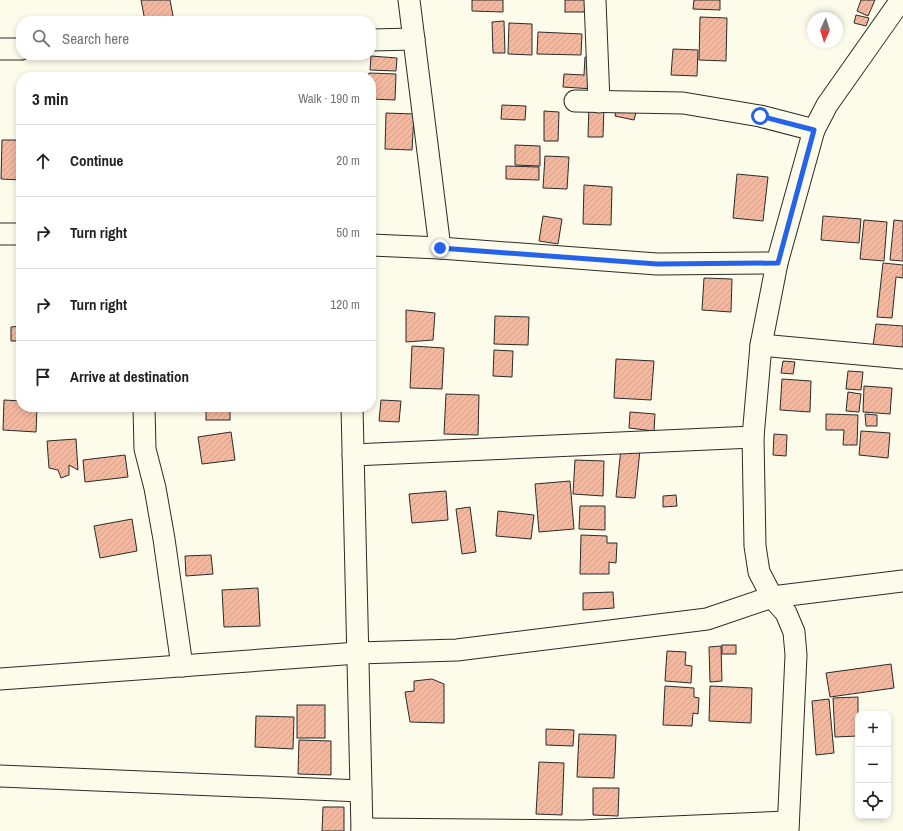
<!DOCTYPE html>
<meta charset="utf-8">
<style>
:root{--surface:#fff;--page:#f6f6f6;--text:#222;--muted:#767676;--line:#e0e0e0}
body{margin:0;font-family:"Archivo Narrow",sans-serif;background:var(--page);color:var(--text)}
.controls{position:absolute;right:12px;bottom:12px;display:grid;overflow:hidden;border-radius:8px;box-shadow:0 2px 6px #0003}
.controls button{width:36px;height:36px;display:grid;place-items:center;padding:0;border:0;border-bottom:1px solid var(--line);background:var(--surface);color:var(--text);font:20px sans-serif}
.compass{position:absolute;left:807px;top:12px;width:36px;height:36px;border-radius:50%;background:var(--surface);box-shadow:0 2px 6px #0003;rotate:184deg}
.stop{position:absolute;width:12px;height:12px;margin:-9px;border:3px solid #2563eb;border-radius:50%;background:#fff}
.stop.end{background:#2563eb;border-color:#fff;box-shadow:0 1px 4px #0008}
.list{margin:0;padding:0;list-style:none}
h2{display:flex;justify-content:space-between;align-items:center;height:52px;margin:0;padding:0 16px;font-size:17px}
h2 small{font-size:13px;font-weight:400;color:var(--muted)}
.list li{display:grid;grid-template-columns:26px 1fr auto;gap:12px;align-items:center;box-sizing:border-box;height:72px;padding:0 16px;border-top:1px solid var(--line)}
.list b{display:block;font-size:15px;white-space:nowrap}
.list em{font-size:13px;font-style:normal;color:var(--muted)}
.icon{flex:none;width:22px;height:22px;fill:none;stroke:currentColor;stroke-width:2;stroke-linecap:round;stroke-linejoin:round}
.map{position:relative;flex:none;width:903px;height:831px;overflow:hidden}
.search{position:absolute;background:var(--surface);box-shadow:0 2px 6px #0003;left:16px;top:16px;width:360px;height:44px;display:flex;align-items:center;gap:10px;box-sizing:border-box;padding:0 14px;border-radius:16px;color:var(--muted);font-size:15px}
.panel{position:absolute;background:var(--surface);box-shadow:0 2px 6px #0003;left:16px;top:72px;width:360px;height:340px;border-radius:16px}
.map>svg:first-child{display:block}
.building{fill:url(#building-hatch);stroke:#2b2b2b}
.lines{fill:none;stroke-linecap:round;stroke-linejoin:round}
.minor-casing{stroke:#2b2b2b;stroke-width:23}
.minor{stroke:#fdfbea;stroke-width:21}
.route{stroke:#2563eb;stroke-width:5}
</style>
<div class="map">
<svg width="903" height="831" viewBox="0 0 903 831">
<defs>
<pattern id="building-hatch" width="6" height="6" patternUnits="userSpaceOnUse"><rect width="6" height="6" fill="#f2b8a0"/><path d="M-1 1l2-2M0 6l6-6M5 7l2-2" fill="none" stroke="#d09e8a"/></pattern>
</defs>
<rect width="100%" height="100%" fill="#fdfbea"/>
<g class="building">
<path d="M 141,0 L 170,0 L 174,21 L 145,21 Z"/>
<path d="M 472,0 L 503,0 L 503,12 L 472,11 Z"/>
<rect x="565" y="0" width="22" height="12"/>
<path d="M 694,0 L 720,0 L 720,10 L 693,9 Z"/>
<path d="M 861,0 L 875,0 L 868,16 L 857,11 Z"/>
<path d="M 856,15 L 869,18 L 866,26 L 854,23 Z"/>
<path d="M 700,17 L 727,18 L 726,61 L 699,60 Z"/>
<path d="M 504,21 L 505,53 L 493,53 L 492,22 Z"/>
<path d="M 509,23 L 532,24 L 532,55 L 508,54 Z"/>
<path d="M 538,32 L 582,34 L 581,55 L 537,54 Z"/>
<path d="M 673,49 L 698,50 L 697,76 L 671,75 Z"/>
<path d="M 371,56 L 397,58 L 396,71 L 370,70 Z"/>
<path d="M 585,57 L 594,57 L 593,89 L 563,87 L 564,74 L 584,75 Z"/>
<path d="M 369,73 L 396,74 L 395,100 L 371,99 L 371,77 L 368,77 Z"/>
<path d="M 589,104 L 604,105 L 603,137 L 588,137 Z"/>
<path d="M 502,105 L 526,106 L 525,120 L 501,119 Z"/>
<path d="M 617,105 L 637,109 L 634,120 L 615,116 Z"/>
<path d="M 544,111 L 559,112 L 558,141 L 544,141 Z"/>
<path d="M 386,113 L 414,114 L 412,150 L 385,149 Z"/>
<path d="M 2,140 L 21,140 L 21,180 L 1,179 Z"/>
<path d="M 515,145 L 540,146 L 540,166 L 515,165 Z"/>
<path d="M 545,156 L 569,157 L 567,189 L 543,188 Z"/>
<path d="M 506,166 L 539,167 L 539,180 L 506,179 Z"/>
<path d="M 737,174 L 768,177 L 763,221 L 733,218 Z"/>
<path d="M 584,185 L 612,187 L 611,225 L 583,224 Z"/>
<path d="M 543,216 L 562,219 L 558,244 L 539,241 Z"/>
<path d="M 823,216 L 861,219 L 859,243 L 821,240 Z"/>
<path d="M 864,220 L 887,222 L 884,261 L 860,259 Z"/>
<path d="M 894,220 L 903,221 L 903,261 L 890,260 Z"/>
<path d="M 883,263 L 903,265 L 903,278 L 896,277 L 892,318 L 877,317 Z"/>
<path d="M 704,278 L 732,279 L 731,312 L 702,310 Z"/>
<path d="M 406,310 L 435,313 L 433,340 L 406,342 Z"/>
<path d="M 495,316 L 529,317 L 528,345 L 494,344 Z"/>
<path d="M 876,324 L 903,326 L 903,349 L 873,346 Z"/>
<path d="M 21,326 L 21,341 L 11,341 L 11,327 Z"/>
<path d="M 412,346 L 444,348 L 442,389 L 410,388 Z"/>
<path d="M 494,350 L 513,351 L 512,377 L 493,376 Z"/>
<path d="M 616,359 L 654,361 L 651,400 L 614,398 Z"/>
<path d="M 783,361 L 795,362 L 793,374 L 781,373 Z"/>
<path d="M 848,371 L 863,372 L 861,390 L 846,389 Z"/>
<path d="M 782,379 L 811,381 L 810,412 L 780,410 Z"/>
<path d="M 864,386 L 892,388 L 890,414 L 863,412 Z"/>
<path d="M 848,392 L 861,394 L 859,412 L 846,411 Z"/>
<path d="M 446,394 L 479,395 L 478,435 L 444,434 Z"/>
<path d="M 4,400 L 21,401 L 21,407 L 37,407 L 36,432 L 3,430 Z"/>
<path d="M 381,400 L 401,401 L 399,422 L 379,421 Z"/>
<rect x="206" y="407" width="24" height="13"/>
<path d="M 630,412 L 655,414 L 654,431 L 629,428 Z"/>
<path d="M 826,414 L 858,415 L 857,445 L 843,445 L 844,430 L 826,430 Z"/>
<path d="M 865,414 L 877,415 L 877,426 L 866,426 Z"/>
<path d="M 861,431 L 890,433 L 888,458 L 859,455 Z"/>
<path d="M 231,432 L 235,460 L 202,464 L 198,437 Z"/>
<path d="M 774,434 L 787,435 L 786,456 L 773,455 Z"/>
<path d="M 76,439 L 78,470 L 69,465 L 69,475 L 61,478 L 58,470 L 49,468 L 47,441 Z"/>
<path d="M 621,448 L 640,450 L 635,498 L 616,497 Z"/>
<path d="M 125,455 L 128,477 L 85,482 L 83,460 Z"/>
<path d="M 575,460 L 604,461 L 603,496 L 573,494 Z"/>
<path d="M 570,481 L 574,529 L 539,532 L 535,484 Z"/>
<path d="M 446,491 L 448,520 L 412,523 L 409,494 Z"/>
<path d="M 676,495 L 677,506 L 663,507 L 663,496 Z"/>
<path d="M 580,506 L 605,506 L 605,530 L 579,529 Z"/>
<path d="M 470,507 L 476,552 L 462,554 L 456,509 Z"/>
<path d="M 498,511 L 534,515 L 531,539 L 496,536 Z"/>
<path d="M 132,519 L 137,551 L 100,558 L 94,526 Z"/>
<path d="M 581,535 L 607,536 L 607,543 L 617,543 L 616,563 L 609,562 L 609,574 L 580,574 Z"/>
<path d="M 211,555 L 213,574 L 186,576 L 185,556 Z"/>
<path d="M 258,588 L 260,626 L 224,627 L 222,590 Z"/>
<path d="M 613,592 L 614,608 L 583,610 L 583,593 Z"/>
<rect x="722" y="645" width="14" height="9"/>
<path d="M 721,646 L 722,681 L 710,682 L 709,647 Z"/>
<path d="M 667,651 L 686,652 L 685,665 L 692,666 L 691,683 L 665,681 Z"/>
<path d="M 891,664 L 894,688 L 830,697 L 826,673 Z"/>
<path d="M 432,679 L 444,684 L 444,723 L 410,722 L 405,692 L 414,691 L 414,681 Z"/>
<path d="M 665,686 L 694,688 L 694,697 L 699,698 L 698,714 L 693,713 L 692,726 L 663,725 Z"/>
<path d="M 710,686 L 752,688 L 751,723 L 709,721 Z"/>
<path d="M 858,697 L 858,736 L 835,737 L 833,698 Z"/>
<path d="M 829,699 L 834,753 L 816,755 L 812,701 Z"/>
<rect x="297" y="705" width="28" height="33"/>
<path d="M 256,716 L 294,717 L 293,749 L 255,747 Z"/>
<path d="M 546,729 L 574,730 L 573,746 L 546,745 Z"/>
<path d="M 579,734 L 616,735 L 614,778 L 577,777 Z"/>
<path d="M 299,740 L 331,741 L 331,775 L 298,774 Z"/>
<path d="M 539,762 L 564,763 L 562,815 L 536,814 Z"/>
<path d="M 593,788 L 619,788 L 618,816 L 593,815 Z"/>
<path d="M 323,807 L 344,807 L 344,831 L 322,831 Z"/>
</g>
<g class="lines">
<g class="minor-casing">
<g id="minor">
<path d="M 409,0 L 440,248"/>
<path d="M 595,0 L 599,102"/>
<path d="M 371,40 L 414,39"/>
<path d="M 0,49 L 21,49"/>
<path d="M 575,101 L 683,103 L 760,116 L 814,130"/>
<path d="M 0,234 L 21,234"/>
<path d="M 371,245 L 440,248 L 657,264 L 777,263"/>
<path d="M 761,345 L 903,358"/>
<path d="M 144,407 L 145,449 L 155,488 L 164,539 L 182,666"/>
<path d="M 352,407 L 362,831"/>
<path d="M 353,455 L 753,437"/>
<path d="M 0,679 L 358,653 L 457,650 L 707,619 L 772,597 L 903,581"/>
<path d="M 0,776 L 361,791"/>
<path d="M 362,829 L 581,831 L 788,822"/>
<path d="M 788,831 L 796,655 L 794,632 L 786,613 L 772,597 L 759,572 L 755,546 L 753,437 L 761,345 L 777,263 L 814,130 L 827,105 L 901,0"/>
</g>
</g>
<use href="#minor" class="minor"/>
</g>
<g class="lines">
<path class="route" d="M 440,248 L 657,264 L 778,263 L 814,130 L 760,116"/>
</g>
</svg>
<div class="controls">
<button>+</button>
<button>−</button>
<button><svg class="icon" aria-label="locate" viewBox="0 0 24 24"><circle cx="12" cy="12" r="6"/><path d="M12 2v4M12 18v4M2 12h4M18 12h4"/></svg></button>
</div>
<svg class="compass" viewBox="-18 -18 36 36"><path d="M0-13l5 13h-10z" fill="#e53935"/><path d="M0 13l5-13h-10z" fill="#767676"/></svg>
<div class="stop" style="left:760px;top:116px"></div>
<div class="stop end" style="left:440px;top:248px"></div>
<div class="search"><svg class="icon" aria-label="search" viewBox="0 0 24 24"><circle cx="10" cy="10" r="6"/><path d="M15 15l6 6"/></svg>Search here</div>
<section class="panel">
<h2>3 min<small>Walk · 190 m</small></h2>
<ul class="list">
<li><svg class="icon" aria-label="ahead" viewBox="0 0 24 24"><path d="M12 20V5M6 11l6-6 6 6"/></svg><div><b>Continue</b></div><em>20 m</em></li>
<li><svg class="icon" aria-label="right" viewBox="0 0 24 24"><path d="M7 20v-9h11M14 6l5 5-5 5"/></svg><div><b>Turn right</b></div><em>50 m</em></li>
<li><svg class="icon" aria-label="right" viewBox="0 0 24 24"><path d="M7 20v-9h11M14 6l5 5-5 5"/></svg><div><b>Turn right</b></div><em>120 m</em></li>
<li><svg class="icon" aria-label="arrive" viewBox="0 0 24 24"><path d="M6 21V4h12l-3 4 3 4H6"/></svg><div><b>Arrive at destination</b></div></li>
</ul>
</section>
</div>
